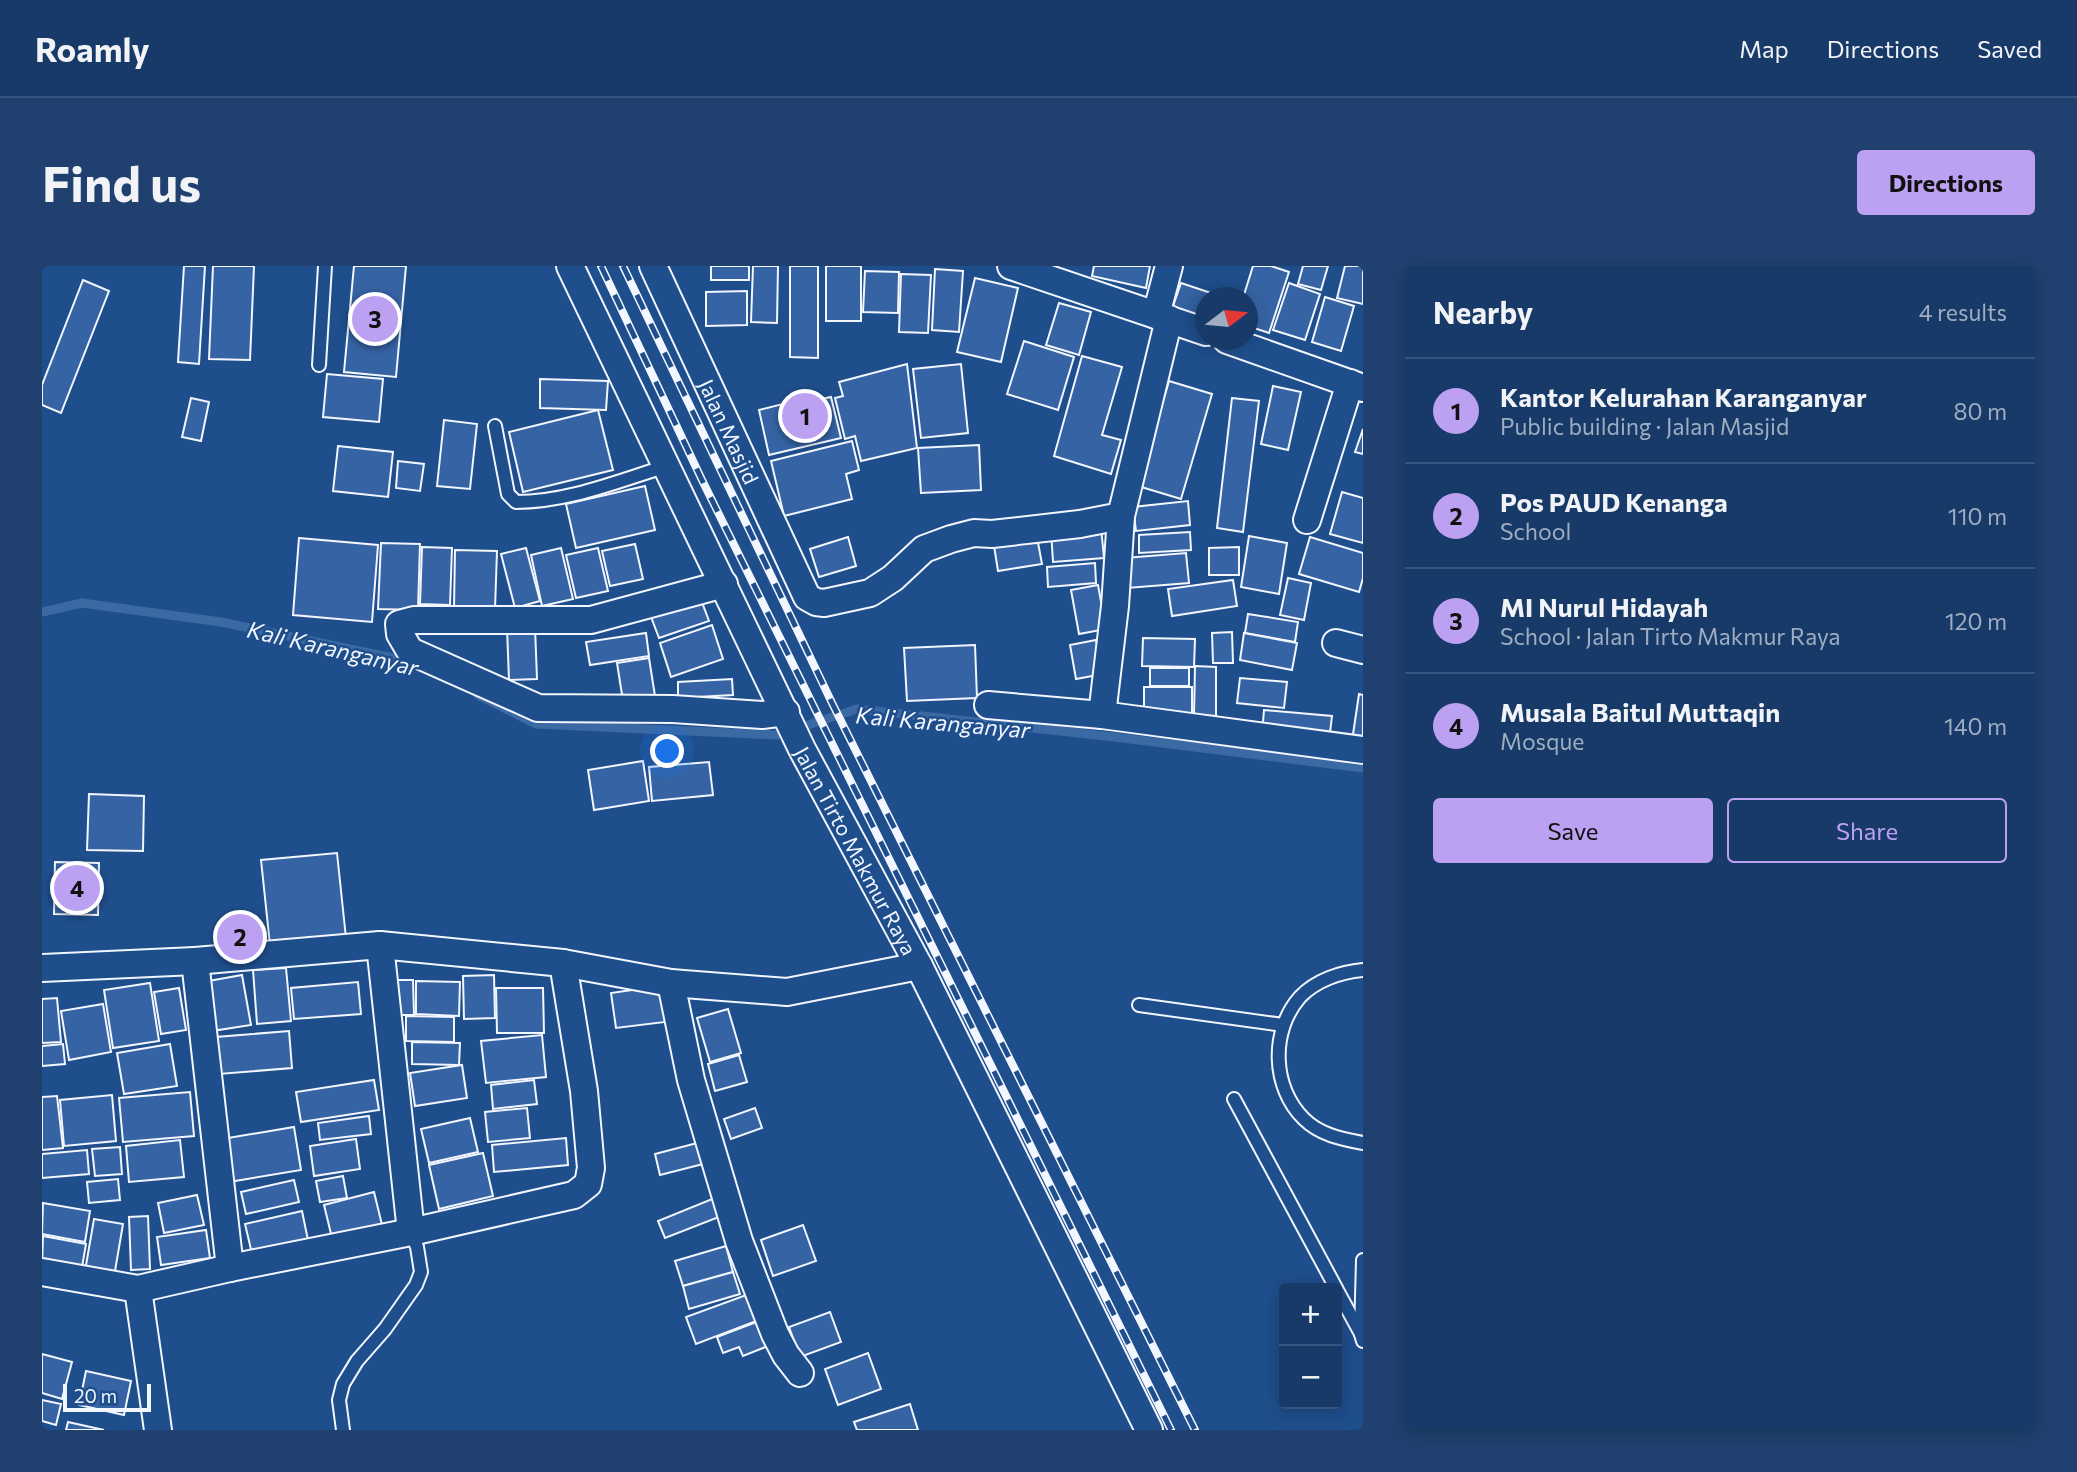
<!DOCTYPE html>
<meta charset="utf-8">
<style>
:root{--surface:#173a69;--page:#20416f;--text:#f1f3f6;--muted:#9eadc0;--line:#36547d;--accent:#bca0f2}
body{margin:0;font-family:Commissioner,sans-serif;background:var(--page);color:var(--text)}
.controls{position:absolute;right:21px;bottom:21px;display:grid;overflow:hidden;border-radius:7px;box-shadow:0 4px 18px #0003}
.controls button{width:63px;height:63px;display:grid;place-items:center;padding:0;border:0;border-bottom:2px solid var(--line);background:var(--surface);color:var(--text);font:35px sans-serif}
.compass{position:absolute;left:1153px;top:21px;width:63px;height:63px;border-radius:50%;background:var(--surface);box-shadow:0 4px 18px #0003;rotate:74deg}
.scale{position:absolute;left:21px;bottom:18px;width:88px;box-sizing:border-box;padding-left:7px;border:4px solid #f2f6ff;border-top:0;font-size:19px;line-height:24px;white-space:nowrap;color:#f2f6ff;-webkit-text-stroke:5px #1f4e8c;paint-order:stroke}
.you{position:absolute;left:626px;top:486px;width:24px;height:24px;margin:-18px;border:5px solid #fff;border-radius:50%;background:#1a73e8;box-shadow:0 0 0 10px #1a73e833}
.badge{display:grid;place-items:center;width:46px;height:46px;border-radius:50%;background:var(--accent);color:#111;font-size:23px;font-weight:700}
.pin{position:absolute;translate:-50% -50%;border:4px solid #fff;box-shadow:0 2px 7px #0006}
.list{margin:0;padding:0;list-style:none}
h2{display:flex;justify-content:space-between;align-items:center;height:91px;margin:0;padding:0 28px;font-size:30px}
h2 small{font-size:23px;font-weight:400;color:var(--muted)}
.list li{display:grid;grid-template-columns:46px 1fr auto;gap:21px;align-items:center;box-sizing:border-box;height:105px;padding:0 28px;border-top:2px solid var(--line)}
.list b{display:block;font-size:26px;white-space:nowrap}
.list p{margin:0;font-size:23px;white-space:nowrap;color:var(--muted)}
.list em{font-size:23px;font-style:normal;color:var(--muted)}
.actions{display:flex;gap:14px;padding:21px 28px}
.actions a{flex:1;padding:16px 0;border:2px solid var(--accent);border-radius:7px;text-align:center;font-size:24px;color:var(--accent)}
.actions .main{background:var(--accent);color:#111}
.map{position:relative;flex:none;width:1321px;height:1164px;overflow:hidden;border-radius:7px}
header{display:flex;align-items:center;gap:42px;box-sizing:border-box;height:98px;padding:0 35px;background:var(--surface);border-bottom:2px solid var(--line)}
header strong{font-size:33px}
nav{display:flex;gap:38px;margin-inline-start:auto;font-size:24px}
.intro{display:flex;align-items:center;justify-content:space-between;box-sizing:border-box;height:168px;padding:0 42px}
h1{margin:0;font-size:49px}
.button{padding:18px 32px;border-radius:7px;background:var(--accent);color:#111;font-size:24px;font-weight:700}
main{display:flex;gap:42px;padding:0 42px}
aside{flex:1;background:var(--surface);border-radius:7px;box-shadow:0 4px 18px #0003}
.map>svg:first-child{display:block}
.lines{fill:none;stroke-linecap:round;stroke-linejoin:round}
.stream{stroke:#3b69a3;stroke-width:9}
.building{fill:#3563a3;stroke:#f2f6ff;stroke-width:2}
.service-casing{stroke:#f2f6ff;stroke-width:16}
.minor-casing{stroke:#f2f6ff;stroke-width:30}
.service{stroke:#1f4e8c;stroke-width:12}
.minor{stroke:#1f4e8c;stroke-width:26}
.rail-casing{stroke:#f2f6ff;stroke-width:8}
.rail{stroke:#1f4e8c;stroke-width:5;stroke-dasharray:16;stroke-linecap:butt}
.labels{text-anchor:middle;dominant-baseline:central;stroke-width:5;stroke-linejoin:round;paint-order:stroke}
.street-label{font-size:21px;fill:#f2f6ff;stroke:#1f4e8c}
.water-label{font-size:23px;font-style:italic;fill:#f2f6ff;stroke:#1f4e8c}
</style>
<header>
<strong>Roamly</strong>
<nav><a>Map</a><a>Directions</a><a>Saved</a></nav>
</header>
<div class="intro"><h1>Find us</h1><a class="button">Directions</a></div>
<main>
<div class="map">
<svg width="1321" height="1164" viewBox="0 0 1321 1164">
<rect width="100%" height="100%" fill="#1f4e8c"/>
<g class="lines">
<g class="stream">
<path d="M 0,346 L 40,337 L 179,356 L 370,396"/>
<path d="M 436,429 L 494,458 L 735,469 L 815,443 L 1064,470 L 1321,502"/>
</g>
</g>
<g class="building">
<path d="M 142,0 L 163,0 L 157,98 L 136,96 Z"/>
<path d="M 171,0 L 212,0 L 208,94 L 167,93 Z"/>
<path d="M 312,0 L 364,0 L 354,111 L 302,106 Z"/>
<rect x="669" y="0" width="38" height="14"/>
<path d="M 711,0 L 736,0 L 735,57 L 709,56 Z"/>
<path d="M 748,0 L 776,0 L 776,92 L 748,91 Z"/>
<rect x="784" y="0" width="35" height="55"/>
<path d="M 1052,0 L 1108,0 L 1104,22 L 1050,10 Z"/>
<path d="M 1211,0 L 1229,0 L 1247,6 L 1227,67 L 1206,60 L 1206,32 L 1201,32 Z"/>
<path d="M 1261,0 L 1286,0 L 1279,24 L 1256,18 Z"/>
<path d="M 1303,0 L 1321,0 L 1321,38 L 1295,32 Z"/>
<path d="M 893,3 L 921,5 L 917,66 L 890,64 Z"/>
<path d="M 823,5 L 857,6 L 856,47 L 821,46 Z"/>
<path d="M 859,8 L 889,9 L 886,67 L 857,66 Z"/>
<path d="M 933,12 L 976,22 L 959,96 L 915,86 Z"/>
<path d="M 41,14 L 67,25 L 19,147 L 0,139 L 0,119 Z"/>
<path d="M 1139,17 L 1184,32 L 1164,32 L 1164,54 L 1130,43 Z"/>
<path d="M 1247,17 L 1278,28 L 1263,74 L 1231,64 Z"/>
<path d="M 705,25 L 705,59 L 664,60 L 664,26 Z"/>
<path d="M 1283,31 L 1312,40 L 1299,85 L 1270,76 Z"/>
<path d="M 1017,37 L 1049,46 L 1037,89 L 1004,79 Z"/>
<path d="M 982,75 L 1032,91 L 1016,144 L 965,128 Z"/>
<path d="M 1040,90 L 1080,101 L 1060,169 L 1079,174 L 1069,208 L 1012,190 Z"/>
<path d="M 865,98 L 875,182 L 819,195 L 813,170 L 803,173 L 793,132 L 801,130 L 797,116 Z"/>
<path d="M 919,98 L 926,167 L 879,172 L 871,103 Z"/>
<path d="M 285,108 L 341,113 L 337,156 L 281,151 Z"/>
<path d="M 498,113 L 566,115 L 564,144 L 498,142 Z"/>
<path d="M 1127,115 L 1170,128 L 1139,233 L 1096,220 Z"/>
<path d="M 1231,120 L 1259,126 L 1246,184 L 1219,178 Z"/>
<path d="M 789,131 L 799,172 L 727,189 L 717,144 L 765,132 L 766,136 Z"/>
<path d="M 149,132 L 167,136 L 159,175 L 140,171 Z"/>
<path d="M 1190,132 L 1217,135 L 1201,266 L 1175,262 Z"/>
<path d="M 556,144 L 571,204 L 481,226 L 467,166 Z"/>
<path d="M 402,154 L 435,158 L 428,223 L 395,220 Z"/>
<path d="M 1321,163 L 1321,188 L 1313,186 Z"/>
<path d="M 810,175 L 817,204 L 804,208 L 810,233 L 742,250 L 729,195 Z"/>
<path d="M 937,179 L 939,224 L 879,227 L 876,182 Z"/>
<path d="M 296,180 L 351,186 L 346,231 L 291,225 Z"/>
<path d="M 356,195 L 382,198 L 378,225 L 354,222 Z"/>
<path d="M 603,220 L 613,264 L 534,282 L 524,238 Z"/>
<path d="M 1300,226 L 1321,232 L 1321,277 L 1288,268 Z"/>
<path d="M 1146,235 L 1148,259 L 1094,265 L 1091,241 Z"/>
<path d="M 1059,261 L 1062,292 L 1011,296 L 1009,265 Z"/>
<path d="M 994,266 L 1000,298 L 956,305 L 951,273 Z"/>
<path d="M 1148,266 L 1149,284 L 1097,287 L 1097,269 Z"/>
<path d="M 1207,270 L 1245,277 L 1237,328 L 1199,321 Z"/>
<path d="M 806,271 L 814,300 L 777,311 L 768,283 Z"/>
<path d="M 1268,271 L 1321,287 L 1321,312 L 1317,326 L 1257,308 Z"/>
<path d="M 257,272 L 336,279 L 330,356 L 251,349 Z"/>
<path d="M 339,277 L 378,278 L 376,344 L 336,343 Z"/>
<path d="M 593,278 L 601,313 L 568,320 L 560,285 Z"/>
<path d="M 380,281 L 410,282 L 408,339 L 378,338 Z"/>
<path d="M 1197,281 L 1197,309 L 1167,309 L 1167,282 Z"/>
<path d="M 484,282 L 498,335 L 473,342 L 459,288 Z"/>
<path d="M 519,282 L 531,333 L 500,340 L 489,289 Z"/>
<path d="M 556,282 L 566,325 L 534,332 L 524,289 Z"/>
<path d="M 413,284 L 455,285 L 453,343 L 412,342 Z"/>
<path d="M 1144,287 L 1147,317 L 1085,322 L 1083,292 Z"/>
<path d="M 1053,297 L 1054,317 L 1006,321 L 1005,301 Z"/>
<path d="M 1246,312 L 1269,317 L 1262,354 L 1238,349 Z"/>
<path d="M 1191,314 L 1195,340 L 1130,350 L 1126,323 Z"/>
<path d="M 1056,319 L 1064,363 L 1037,368 L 1029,324 Z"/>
<path d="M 658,331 L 667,355 L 617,372 L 608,348 Z"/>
<path d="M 1206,348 L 1256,356 L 1253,376 L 1203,367 Z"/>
<path d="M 670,359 L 681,393 L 629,411 L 618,377 Z"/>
<path d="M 493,361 L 495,413 L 467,414 L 465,362 Z"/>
<path d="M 1190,366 L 1191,397 L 1171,397 L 1170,367 Z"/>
<path d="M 604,367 L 607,390 L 548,399 L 544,376 Z"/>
<path d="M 1202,367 L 1255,377 L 1250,404 L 1198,394 Z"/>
<path d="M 1101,372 L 1153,373 L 1152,401 L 1100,400 Z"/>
<path d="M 1054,374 L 1061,408 L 1034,413 L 1028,379 Z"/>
<path d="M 933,379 L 935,432 L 865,435 L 862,382 Z"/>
<path d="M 607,392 L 613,430 L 581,435 L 575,397 Z"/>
<path d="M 1153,400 L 1174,401 L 1174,450 L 1152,449 Z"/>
<rect x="1108" y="402" width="39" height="18"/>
<path d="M 1198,412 L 1245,416 L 1242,442 L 1195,437 Z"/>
<path d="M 690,413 L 691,429 L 636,432 L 636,416 Z"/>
<rect x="1102" y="421" width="48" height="29"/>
<path d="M 1317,428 L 1321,429 L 1321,477 L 1310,475 Z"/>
<path d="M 1222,444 L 1290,450 L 1287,475 L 1220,468 Z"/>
<path d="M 601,495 L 607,535 L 552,544 L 546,504 Z"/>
<path d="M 667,496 L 671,529 L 610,535 L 607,501 Z"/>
<path d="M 47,528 L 102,530 L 101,585 L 45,584 Z"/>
<path d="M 295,587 L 304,672 L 228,679 L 219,594 Z"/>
<path d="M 13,596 L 57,597 L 56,649 L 12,648 Z"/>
<path d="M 213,658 L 215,680 L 182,684 L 180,661 Z"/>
<path d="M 244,702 L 249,755 L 215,758 L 211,704 Z"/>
<path d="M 200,709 L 209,759 L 170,765 L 161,716 Z"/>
<path d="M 452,709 L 453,752 L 422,753 L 421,710 Z"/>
<path d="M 350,714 L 371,714 L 372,749 L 351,749 Z"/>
<path d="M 374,715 L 418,716 L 417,750 L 374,748 Z"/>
<path d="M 316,716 L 319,748 L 252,753 L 249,722 Z"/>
<path d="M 108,717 L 117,775 L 71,782 L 62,724 Z"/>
<path d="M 618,720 L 623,756 L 574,762 L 569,727 Z"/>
<path d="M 137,722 L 144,764 L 119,768 L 112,726 Z"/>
<path d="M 454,722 L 501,722 L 502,767 L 455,767 Z"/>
<path d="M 15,732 L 19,776 L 0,777 L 0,733 Z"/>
<path d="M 61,738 L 69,786 L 27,794 L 19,745 Z"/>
<path d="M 686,743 L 699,787 L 668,796 L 655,752 Z"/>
<path d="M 364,750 L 412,751 L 412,776 L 364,775 Z"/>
<path d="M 247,765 L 250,802 L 177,808 L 174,771 Z"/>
<path d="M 500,769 L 504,811 L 444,817 L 439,775 Z"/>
<path d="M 370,776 L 418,777 L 417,799 L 370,798 Z"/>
<path d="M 21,778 L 23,798 L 0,800 L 0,780 Z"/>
<path d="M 128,778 L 135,820 L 82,828 L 75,787 Z"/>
<path d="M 697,789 L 705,816 L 673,825 L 666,798 Z"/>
<path d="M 420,799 L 425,832 L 373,840 L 368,807 Z"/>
<path d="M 332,814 L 337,844 L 259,856 L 254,826 Z"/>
<path d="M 492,814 L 495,838 L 451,843 L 449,819 Z"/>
<path d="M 148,826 L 152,870 L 81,876 L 77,832 Z"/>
<path d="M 70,829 L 74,875 L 22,880 L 18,834 Z"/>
<path d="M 15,830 L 21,882 L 0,884 L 0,831 Z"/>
<path d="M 485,842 L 488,872 L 446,876 L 443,846 Z"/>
<path d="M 713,842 L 720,862 L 689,873 L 682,853 Z"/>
<path d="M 327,850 L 329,868 L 278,874 L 276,857 Z"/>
<path d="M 428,852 L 436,886 L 387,897 L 379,863 Z"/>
<path d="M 252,861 L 259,904 L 187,916 L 180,873 Z"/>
<path d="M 524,872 L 526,899 L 452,906 L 450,879 Z"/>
<path d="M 314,873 L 318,903 L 272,910 L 268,880 Z"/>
<path d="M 138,874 L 142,911 L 87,916 L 84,880 Z"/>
<path d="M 659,876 L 665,897 L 618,909 L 613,888 Z"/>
<path d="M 78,881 L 80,908 L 53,910 L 50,883 Z"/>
<path d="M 45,884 L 47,908 L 0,912 L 0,888 Z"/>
<path d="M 441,887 L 451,930 L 397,943 L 387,899 Z"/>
<path d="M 301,910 L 305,932 L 278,936 L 274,915 Z"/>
<path d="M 76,913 L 78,934 L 47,937 L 45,916 Z"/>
<path d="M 252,914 L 257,936 L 204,948 L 199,926 Z"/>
<path d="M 332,926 L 341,963 L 291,976 L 282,939 Z"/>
<path d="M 155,929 L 162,959 L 122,967 L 116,937 Z"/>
<path d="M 675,931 L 682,949 L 623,972 L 616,955 Z"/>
<path d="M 1,937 L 48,945 L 43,976 L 0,968 Z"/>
<path d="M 260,945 L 267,979 L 211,992 L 203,958 Z"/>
<path d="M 106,950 L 108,1003 L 89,1004 L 87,951 Z"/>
<path d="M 52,953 L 81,958 L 72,1011 L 43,1005 Z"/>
<path d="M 761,959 L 774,995 L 731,1010 L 719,974 Z"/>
<path d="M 164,964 L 168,992 L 119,999 L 115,971 Z"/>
<path d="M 1,970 L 44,978 L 39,1007 L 0,1000 Z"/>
<path d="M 684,980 L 691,1006 L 641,1020 L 633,995 Z"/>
<path d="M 691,1006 L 698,1028 L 647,1043 L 641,1020 Z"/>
<path d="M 707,1028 L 717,1054 L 654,1078 L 644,1051 Z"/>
<path d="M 788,1046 L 799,1076 L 758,1091 L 747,1061 Z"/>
<path d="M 717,1055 L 726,1080 L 701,1090 L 697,1081 L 681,1087 L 675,1071 Z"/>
<path d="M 826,1087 L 839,1123 L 796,1139 L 783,1103 Z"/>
<path d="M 0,1088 L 30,1096 L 20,1133 L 0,1127 Z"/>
<path d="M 44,1105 L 89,1115 L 82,1149 L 37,1139 Z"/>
<path d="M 0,1134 L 19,1138 L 14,1159 L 0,1155 Z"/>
<path d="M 868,1138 L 876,1164 L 815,1164 L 812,1156 Z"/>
<path d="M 26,1156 L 62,1164 L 24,1164 Z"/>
</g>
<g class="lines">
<g class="service-casing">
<g id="service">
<path d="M 277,99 L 283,0"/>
<path d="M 453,160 L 466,228 L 474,236 C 526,236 576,215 625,200"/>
<path d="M 1321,704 C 1299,706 1274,714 1258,731 C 1228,765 1230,822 1262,853 C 1278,869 1300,873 1321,877"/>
<path d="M 1097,739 L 1241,759"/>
<path d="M 1192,833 L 1294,1022"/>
<path d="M 1321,994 L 1319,1068 L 1321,1075"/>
<path d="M 1295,1024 L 1319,1068"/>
<path d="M 301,1164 L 297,1134 L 301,1118 L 315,1095 L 343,1063 L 374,1019 L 379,1006 L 375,981 L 369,966"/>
</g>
</g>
<g class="minor-casing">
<g id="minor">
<path id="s1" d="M 528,0 L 760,483 L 877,700 L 1107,1164"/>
<path id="s2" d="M 611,0 L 765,331 L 774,336 L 782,337 L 828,327 L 851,312 L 882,283 L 909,273 L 932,267 L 950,268 L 1038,258 L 1079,250"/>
<path d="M 969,0 L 1164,66"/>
<path d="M 1114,49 L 1127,0"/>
<path d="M 1185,74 L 1321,122"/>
<path d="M 1265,254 L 1308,117"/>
<path d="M 682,318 L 549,354 L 372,354 L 357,358 L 358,368 L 368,385 L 496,442 L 631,443 L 720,449 L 744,446"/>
<path d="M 1294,377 L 1321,384"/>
<path d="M 946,439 L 1060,449 L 1321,484"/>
<path d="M 1060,449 L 1073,340 L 1079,250 L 1127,53"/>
<path d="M 338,679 L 369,966"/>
<path d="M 153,695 L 188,1002"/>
<path d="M 0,702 L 153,695 L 338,679 L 521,697 L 629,717 L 745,726 L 877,700"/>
<path d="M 629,717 L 649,814 L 697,975 L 733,1068 L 744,1089 L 758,1107"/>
<path d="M 0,1006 L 96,1023 L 188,1002 L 369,966 L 532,929 L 546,918 L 549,902 L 542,825 L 521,697"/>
<path d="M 96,1023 L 116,1164"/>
</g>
</g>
<use href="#service" class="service"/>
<use href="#minor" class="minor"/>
<g class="rail-casing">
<g id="rail">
<path d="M 559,0 L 660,214 L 1129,1164"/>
<path d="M 581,0 L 791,439 L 1153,1164"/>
</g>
</g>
<use href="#rail" class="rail"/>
</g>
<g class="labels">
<g class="street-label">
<text stroke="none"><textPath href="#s2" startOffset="182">Jalan Masjid</textPath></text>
<text stroke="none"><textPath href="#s1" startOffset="651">Jalan Tirto Makmur Raya</textPath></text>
</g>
<g class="water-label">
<text transform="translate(291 382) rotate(13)">Kali Karanganyar</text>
<text transform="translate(901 456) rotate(5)">Kali Karanganyar</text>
</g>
</g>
</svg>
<div class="controls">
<button>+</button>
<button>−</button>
</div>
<svg class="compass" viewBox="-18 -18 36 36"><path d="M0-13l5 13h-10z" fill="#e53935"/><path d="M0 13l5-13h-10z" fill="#9eadc0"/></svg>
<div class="scale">20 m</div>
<div class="you"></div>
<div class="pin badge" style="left:763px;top:150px">1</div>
<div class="pin badge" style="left:198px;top:671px">2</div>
<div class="pin badge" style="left:333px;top:53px">3</div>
<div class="pin badge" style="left:35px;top:622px">4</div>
</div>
<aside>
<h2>Nearby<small>4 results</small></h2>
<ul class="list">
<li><span class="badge">1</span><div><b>Kantor Kelurahan Karanganyar</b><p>Public building · Jalan Masjid</p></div><em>80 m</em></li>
<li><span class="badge">2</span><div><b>Pos PAUD Kenanga</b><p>School</p></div><em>110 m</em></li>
<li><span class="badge">3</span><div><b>MI Nurul Hidayah</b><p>School · Jalan Tirto Makmur Raya</p></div><em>120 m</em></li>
<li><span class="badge">4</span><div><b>Musala Baitul Muttaqin</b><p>Mosque</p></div><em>140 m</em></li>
</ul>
<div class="actions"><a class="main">Save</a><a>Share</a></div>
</aside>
</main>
